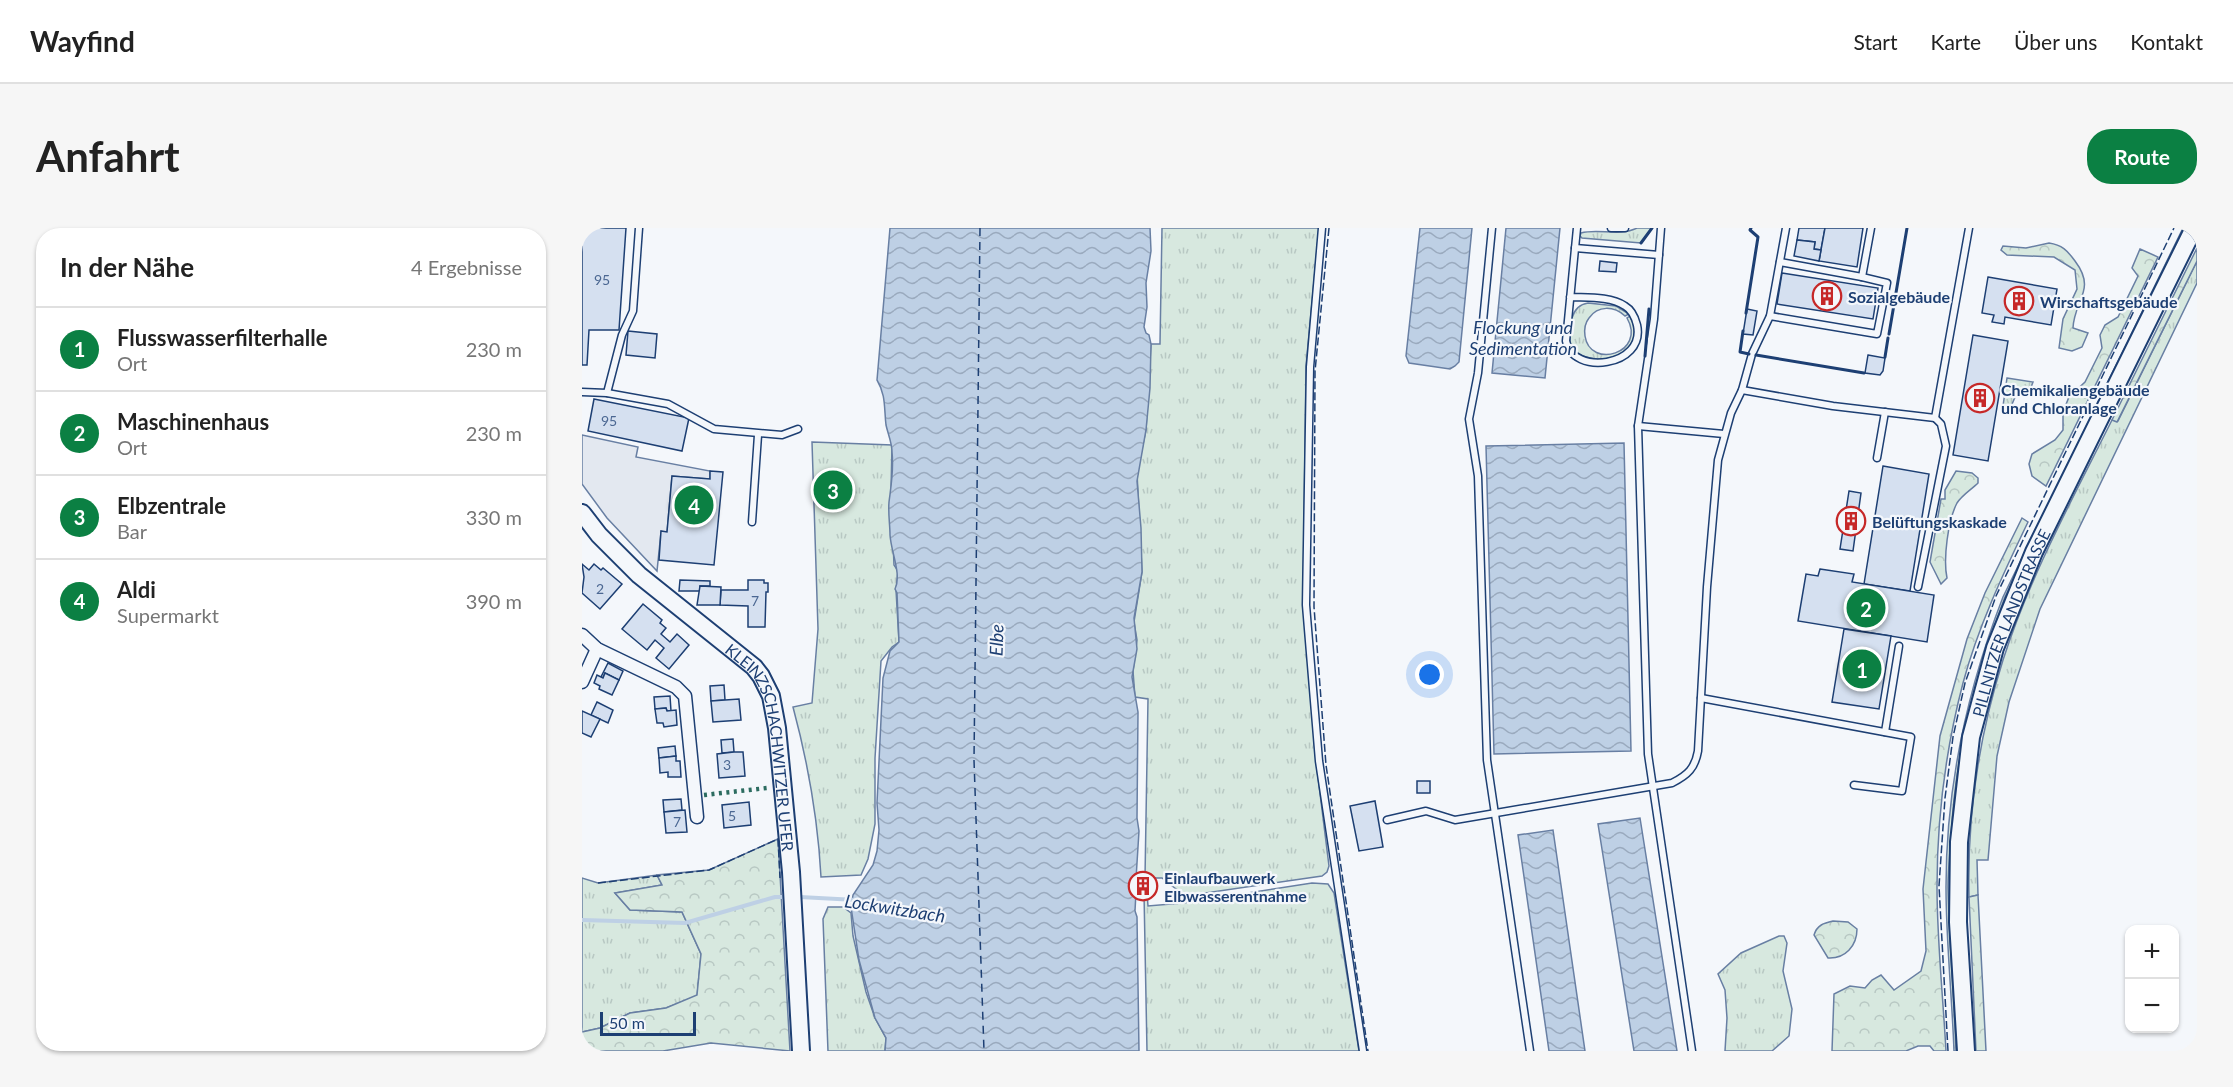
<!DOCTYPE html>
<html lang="de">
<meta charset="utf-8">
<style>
:root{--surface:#fff;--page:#f6f6f6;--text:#222;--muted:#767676;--line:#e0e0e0;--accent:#0b8043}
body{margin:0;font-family:Lato,sans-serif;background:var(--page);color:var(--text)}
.controls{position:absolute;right:18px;bottom:18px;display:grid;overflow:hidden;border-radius:12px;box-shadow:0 2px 4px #0004}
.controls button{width:54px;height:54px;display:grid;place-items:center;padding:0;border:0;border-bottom:2px solid var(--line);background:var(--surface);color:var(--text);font:30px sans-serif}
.scale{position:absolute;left:18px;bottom:15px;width:96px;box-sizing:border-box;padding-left:6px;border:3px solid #1d3f73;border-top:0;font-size:16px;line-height:21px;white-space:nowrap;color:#1d3f73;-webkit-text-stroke:4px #f4f7fb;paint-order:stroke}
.you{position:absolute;left:848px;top:447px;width:21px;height:21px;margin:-15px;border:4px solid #fff;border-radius:50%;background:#1a73e8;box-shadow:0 0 0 9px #1a73e833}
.badge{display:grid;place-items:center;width:39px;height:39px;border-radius:50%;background:var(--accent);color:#fff;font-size:20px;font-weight:700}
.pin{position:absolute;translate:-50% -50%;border:3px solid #fff;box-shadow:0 2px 6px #0006}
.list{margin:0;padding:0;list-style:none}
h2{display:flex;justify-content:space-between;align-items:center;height:78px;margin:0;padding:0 24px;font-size:26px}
h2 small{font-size:20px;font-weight:400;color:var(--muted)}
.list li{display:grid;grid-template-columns:39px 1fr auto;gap:18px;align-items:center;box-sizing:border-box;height:84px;padding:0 24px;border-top:2px solid var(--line)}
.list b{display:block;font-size:22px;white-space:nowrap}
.list p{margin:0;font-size:20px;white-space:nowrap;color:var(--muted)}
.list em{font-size:20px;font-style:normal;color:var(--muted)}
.map{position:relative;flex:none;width:1615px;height:823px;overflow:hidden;border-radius:24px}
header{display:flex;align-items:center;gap:36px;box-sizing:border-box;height:84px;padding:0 30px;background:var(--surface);border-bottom:2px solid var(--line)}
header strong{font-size:28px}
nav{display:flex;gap:33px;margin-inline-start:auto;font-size:21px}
.intro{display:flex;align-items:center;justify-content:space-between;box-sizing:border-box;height:144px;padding:0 36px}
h1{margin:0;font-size:42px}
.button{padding:15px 27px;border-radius:24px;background:var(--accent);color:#fff;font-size:21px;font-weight:700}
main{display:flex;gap:36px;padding:0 36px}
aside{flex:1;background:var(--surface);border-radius:24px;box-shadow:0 2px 4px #0004}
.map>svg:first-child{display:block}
.grass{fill:url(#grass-tufts);stroke:#687fa3;stroke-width:1.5}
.forest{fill:url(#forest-crowns);stroke:#687fa3;stroke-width:1.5}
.parking{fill:#e3e8f0;stroke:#687fa3;stroke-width:1.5}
.water{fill:url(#water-waves);stroke:#687fa3;stroke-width:1.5}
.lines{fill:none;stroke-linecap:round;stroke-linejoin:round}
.stream{stroke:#bed0e5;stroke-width:4}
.ferry{stroke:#1d3f73;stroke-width:1.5;stroke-dasharray:8 6;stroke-linecap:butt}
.building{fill:#d5e0f0;stroke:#1d3f73;stroke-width:1.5}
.lane-casing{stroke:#1d3f73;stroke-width:9}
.street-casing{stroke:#1d3f73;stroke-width:15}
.secondary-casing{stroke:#1d3f73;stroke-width:20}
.lane{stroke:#f4f7fb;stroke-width:6}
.street{stroke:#f4f7fb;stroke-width:12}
.secondary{stroke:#f4f7fb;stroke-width:16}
.hedge{stroke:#2c6c60;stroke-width:4.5;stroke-dasharray:3 4.5;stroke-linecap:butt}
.fence{stroke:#1d3f73;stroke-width:1.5;stroke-dasharray:8 3;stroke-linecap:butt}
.wall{stroke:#1d3f73;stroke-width:3}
.labels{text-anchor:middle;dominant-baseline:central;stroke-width:4.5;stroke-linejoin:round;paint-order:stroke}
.number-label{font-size:14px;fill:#4b6792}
.poi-label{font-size:16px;font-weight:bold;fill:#1d3f73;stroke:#f4f7fb;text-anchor:start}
.street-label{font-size:16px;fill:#1d3f73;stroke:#f4f7fb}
.water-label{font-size:18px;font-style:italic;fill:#1d3f73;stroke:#f4f7fb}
</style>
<header>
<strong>Wayfind</strong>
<nav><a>Start</a><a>Karte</a><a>Über uns</a><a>Kontakt</a></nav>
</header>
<div class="intro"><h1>Anfahrt</h1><a class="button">Route</a></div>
<main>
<aside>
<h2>In der Nähe<small>4 Ergebnisse</small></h2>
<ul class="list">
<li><span class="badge">1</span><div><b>Flusswasserfilterhalle</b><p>Ort</p></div><em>230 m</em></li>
<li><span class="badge">2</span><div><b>Maschinenhaus</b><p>Ort</p></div><em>230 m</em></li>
<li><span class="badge">3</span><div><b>Elbzentrale</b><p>Bar</p></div><em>330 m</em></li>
<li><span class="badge">4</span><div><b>Aldi</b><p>Supermarkt</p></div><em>390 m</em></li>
</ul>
</aside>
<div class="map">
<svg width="1615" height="823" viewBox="0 0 1615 823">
<defs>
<pattern id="grass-tufts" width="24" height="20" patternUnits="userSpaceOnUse" patternTransform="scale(1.5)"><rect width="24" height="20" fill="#d7e8df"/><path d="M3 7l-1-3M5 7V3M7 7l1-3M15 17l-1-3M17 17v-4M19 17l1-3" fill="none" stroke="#b8c8c3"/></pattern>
<pattern id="forest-crowns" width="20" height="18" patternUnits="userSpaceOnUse" patternTransform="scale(1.5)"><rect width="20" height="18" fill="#d7e8df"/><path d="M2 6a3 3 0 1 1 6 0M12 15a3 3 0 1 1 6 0" fill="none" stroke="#b8c8c3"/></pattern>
<pattern id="water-waves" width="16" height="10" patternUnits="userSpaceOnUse" patternTransform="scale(1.5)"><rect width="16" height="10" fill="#bed0e5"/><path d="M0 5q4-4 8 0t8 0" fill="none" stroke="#9aaabe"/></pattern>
</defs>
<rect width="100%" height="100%" fill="#f4f7fb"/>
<g class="grass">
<path d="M 580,0 L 737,0 L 724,138 L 721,377 L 734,533 L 747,638 L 745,644 L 740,648 L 603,668 L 580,650 L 563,650 L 566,471 L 553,469 L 551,443 L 555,412 L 552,394 L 560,344 L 555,245 L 564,202 L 569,116 L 578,116 Z"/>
<path d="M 1055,0 L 1070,0 L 1059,15 L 1000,10 L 998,8 L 999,5 C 1017,0 1037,9 1055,0 Z"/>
<path d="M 1601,0 L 1604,0 L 1423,369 C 1392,450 1374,522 1369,608 C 1368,625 1366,642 1366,659 C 1367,713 1372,768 1374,823 L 1372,823 C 1370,768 1364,713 1364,659 C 1364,558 1385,462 1421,369 Z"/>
<path d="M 1615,33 L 1615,55 L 1458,381 L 1427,474 L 1415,528 L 1406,632 L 1395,632 L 1396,667 L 1387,669 C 1385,589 1397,508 1421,432 C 1448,348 1491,270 1530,192 L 1536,193 Z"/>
<path d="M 1006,75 L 1034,78 L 1047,86 L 1043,88 C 1032,78 1016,77 1007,90 C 1003,95 1002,101 1003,108 C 1008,142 1065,125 1045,90 L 1048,88 C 1069,130 1008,143 988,119 C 988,102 986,78 1006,75 Z"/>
<path d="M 1425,150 L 1451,154 L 1449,159 L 1436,162 L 1428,181 L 1421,178 Z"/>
<path d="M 230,214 L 310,217 L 309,264 L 312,337 L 316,343 L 314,362 L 317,414 L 310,419 L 299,433 L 293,530 L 293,596 L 286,631 L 279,647 L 239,649 C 236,592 226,535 211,479 L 230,475 L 236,401 Z"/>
<path d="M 75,647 L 80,657 L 33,665 L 48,682 L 100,684 L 119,726 L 115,768 L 84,780 L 48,785 L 18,800 L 0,804 L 0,650 L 16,655 Z"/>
<path d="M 730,655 L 746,656 L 752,665 L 777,823 L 565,823 L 562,665 L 565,665 L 566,678 L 601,675 Z"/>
<path d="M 246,679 L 261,679 L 269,685 L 271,708 L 284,764 L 293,790 L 304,810 L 303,823 L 246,823 L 241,691 Z"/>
<path d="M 1197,708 L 1202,708 L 1205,715 L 1201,743 L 1210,781 L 1207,808 L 1190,823 L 1143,823 L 1145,790 L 1143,762 L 1136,746 L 1159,725 Z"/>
</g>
<g class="forest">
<path d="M 1467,15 C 1480,17 1485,22 1493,33 C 1515,62 1492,72 1491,100 L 1506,105 L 1500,119 L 1490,123 L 1477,120 L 1481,91 L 1495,61 L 1493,42 L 1472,29 L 1425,27 L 1419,22 L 1421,18 L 1444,20 Z"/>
<path d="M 1615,20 L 1615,33 L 1535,194 L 1530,192 Z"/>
<path d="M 1558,21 L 1576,29 L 1464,258 L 1450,248 L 1447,236 L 1450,226 L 1473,212 L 1481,202 L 1481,184 L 1487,169 L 1503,154 L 1520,120 L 1518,107 L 1523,97 L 1536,89 L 1556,48 L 1550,40 Z"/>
<path d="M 1374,243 L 1390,245 L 1396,250 L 1396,255 C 1390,261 1380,267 1375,275 C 1366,292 1361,331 1365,350 L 1359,356 L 1348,334 L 1359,271 L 1363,271 L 1363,262 Z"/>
<path d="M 1440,290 L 1446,294 C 1421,346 1396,399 1381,455 C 1364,520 1355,591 1355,659 C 1355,713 1361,768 1364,823 L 1352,823 L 1348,818 L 1336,818 L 1324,823 L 1250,823 L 1252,766 L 1268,758 L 1283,760 L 1290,752 L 1299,747 L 1312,762 L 1339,743 L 1344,723 L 1341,661 L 1358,508 L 1385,411 L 1403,365 Z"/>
<path d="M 196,611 L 208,823 L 129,815 L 81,823 L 0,823 L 0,804 L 18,800 L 48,785 L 84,780 L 115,767 L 119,726 L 100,684 L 48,682 L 33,665 L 80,657 L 75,647 L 127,642 Z"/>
<path d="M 1396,667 L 1404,823 L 1394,823 L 1387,669 Z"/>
<path d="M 1251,693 L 1266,694 L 1275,701 C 1275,718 1263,731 1246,730 L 1232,707 C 1235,697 1242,695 1251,693 Z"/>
</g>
<path class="parking" d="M 0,207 L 56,219 L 54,229 L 128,243 L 128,251 L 90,248 L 85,304 L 79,304 L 75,343 L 25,290 L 0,256 Z"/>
<g class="water">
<path d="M 308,0 L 568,0 L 569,23 L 564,55 L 565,79 L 562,99 L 564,105 L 567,107 L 569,116 L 568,160 L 564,202 L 555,253 L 559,300 L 560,344 L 552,390 L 555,421 L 550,449 L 556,484 L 555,590 L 557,603 L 554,651 L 558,653 L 558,657 L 554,658 L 557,659 L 557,663 L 554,664 L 553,683 L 555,689 L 557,823 L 303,823 L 304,810 L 293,790 L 277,732 L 269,679 L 271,667 L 291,637 L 295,623 L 297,602 L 295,575 L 301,450 L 308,423 L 317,414 L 315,365 L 313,361 C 320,347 309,324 308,307 C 308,297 306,285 307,274 C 309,258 312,242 310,224 C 310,215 306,206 304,197 C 302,180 304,167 295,152 Z"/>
<path d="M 838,0 L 890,0 L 877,134 L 873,138 L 868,141 L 827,135 L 824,128 Z"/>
<path d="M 924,0 L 978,0 L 963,150 L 910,145 Z"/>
<path d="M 1042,215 L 1049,523 L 912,526 L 904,218 Z"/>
<path d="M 1058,590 L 1095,823 L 1052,823 L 1016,596 Z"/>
<path d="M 971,602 L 1003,823 L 967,823 L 936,607 Z"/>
</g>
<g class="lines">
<g class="stream">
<path d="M 218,669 L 274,672"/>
<path d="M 0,692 L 103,695 L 193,669 L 201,669"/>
</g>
<path class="ferry" d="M 398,0 L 392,532 L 402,823"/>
</g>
<g class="building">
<path d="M 0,0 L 44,0 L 37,102 L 7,102 L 5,137 L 0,137 Z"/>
<path d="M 1217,0 L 1243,0 L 1239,22 L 1232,21 L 1233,14 L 1215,12 Z"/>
<path d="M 1243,0 L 1281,0 L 1275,39 L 1237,33 Z"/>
<path d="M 1215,12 L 1233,14 L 1232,21 L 1239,22 L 1237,33 L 1212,28 Z"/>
<path d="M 1018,33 L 1035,35 L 1034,44 L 1017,43 Z"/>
<path d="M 1200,45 L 1296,60 L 1291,91 L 1195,76 Z"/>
<path d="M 1406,49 L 1475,61 L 1469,97 L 1423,89 L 1422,96 L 1410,94 L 1412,87 L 1400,85 Z"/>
<path d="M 1165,81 L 1175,83 L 1171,107 L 1161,106 Z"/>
<path d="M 46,103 L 75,106 L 73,130 L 44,127 Z"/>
<path d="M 1391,107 L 1426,113 L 1406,233 L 1371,227 Z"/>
<path d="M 1286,127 L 1303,130 L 1301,143 L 1298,147 L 1283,145 Z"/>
<path d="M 12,171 L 107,190 L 100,223 L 6,203 Z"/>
<path d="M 1301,238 L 1347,246 L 1328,363 L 1282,356 Z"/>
<path d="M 128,243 L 141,244 L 132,337 L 77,332 L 79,303 L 85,304 L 90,248 L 128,251 Z"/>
<path d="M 1267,263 L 1279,265 L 1271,323 L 1258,321 Z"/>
<path d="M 0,336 L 7,342 L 12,336 L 19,342 L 21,340 L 40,356 L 18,381 L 0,365 L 2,349 Z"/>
<path d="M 1238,341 L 1272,346 L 1270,354 L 1352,367 L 1345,414 L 1216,393 L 1224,346 L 1236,348 Z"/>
<path d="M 98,352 L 128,353 L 128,358 L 118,358 L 118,363 L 97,363 Z"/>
<path d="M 166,352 L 182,352 L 182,355 L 186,355 L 186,364 L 184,364 L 183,399 L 166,399 L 166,378 L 138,377 L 139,362 L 166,362 Z"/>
<path d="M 118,358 L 139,359 L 138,377 L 115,377 Z"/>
<path d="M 61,376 L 80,392 L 78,395 L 84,400 L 79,406 L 88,414 L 95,406 L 107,417 L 87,441 L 74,430 L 82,420 L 73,412 L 65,422 L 40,401 Z"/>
<path d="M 1262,401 L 1309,408 L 1297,481 L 1250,474 Z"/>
<path d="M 26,435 L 41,443 L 37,452 L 23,445 L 21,450 L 19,449 Z"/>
<path d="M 23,445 L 37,452 L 30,467 L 17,461 L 18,458 L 12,455 L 15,447 L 21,450 Z"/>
<path d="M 142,457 L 143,472 L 129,473 L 128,458 Z"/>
<path d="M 88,468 L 89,483 L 85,483 L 84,480 L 73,481 L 72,469 Z"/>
<path d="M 157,471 L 159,492 L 131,494 L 129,473 Z"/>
<path d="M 15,474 L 31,482 L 26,495 L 9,487 Z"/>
<path d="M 84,480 L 85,483 L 94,482 L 95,497 L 82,499 L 81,495 L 75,495 L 73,481 Z"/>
<path d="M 0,483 L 18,491 L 9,509 L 0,505 Z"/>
<path d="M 151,511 L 152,524 L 140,525 L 139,512 Z"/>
<path d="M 93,518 L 94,528 L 77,530 L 76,520 Z"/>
<path d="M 152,524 L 161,524 L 163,548 L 137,550 L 135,526 Z"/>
<path d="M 94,528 L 94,533 L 98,533 L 99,549 L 86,549 L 86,544 L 78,545 L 77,530 Z"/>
<rect x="835" y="553" width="13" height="12"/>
<path d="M 99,571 L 100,582 L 82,584 L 81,572 Z"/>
<path d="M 793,573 L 801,619 L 777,623 L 768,578 Z"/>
<path d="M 167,574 L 169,597 L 142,600 L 140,577 Z"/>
<path d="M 103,582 L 105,604 L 84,605 L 82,584 Z"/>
<path d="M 558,654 L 565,654 L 564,663 L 558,663 Z"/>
</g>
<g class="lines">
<g class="lane-casing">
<g id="lane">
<path d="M 740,0 L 728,139 L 724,377 L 737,533 L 781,823"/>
<path d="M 910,0 L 896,145 L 887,191 L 896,248 L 905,532 L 948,823"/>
<path d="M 1029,0 L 1043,0"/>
<path d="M 1079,0 L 1072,91 L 1056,198 L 1066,526 L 1110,823"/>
<path d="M 993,20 L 1077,27"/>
<path d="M 1198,34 L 1280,49"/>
<path d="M 988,69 C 1004,70 1028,68 1043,78 C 1050,82 1053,89 1055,97 C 1064,139 990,148 984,113 L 995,0"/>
<path d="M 1188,88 L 1295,106 L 1305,55 L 1280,49 L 1289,0"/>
<path d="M 1160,162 L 1251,178 L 1353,190 L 1387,0"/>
<path d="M 0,164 L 25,165 L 86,176 L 132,201 L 200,207 L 216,201"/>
<path d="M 25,165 L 40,107 L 51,83 L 57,0"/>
<path d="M 1056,198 L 1142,206"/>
<path d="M 1295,230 L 1303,184"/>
<path d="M 170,294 L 176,207"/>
<path d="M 1336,359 L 1364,218 L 1359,196 L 1353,190"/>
<path d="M 1119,470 L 1329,509 L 1320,563 L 1272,557"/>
<path d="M 1303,504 L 1317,418"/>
<path d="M 805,592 L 844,583 L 873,592 L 1090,555 C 1106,547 1113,540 1116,523 L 1125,359 L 1136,232 L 1149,185 L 1160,162 L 1170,126 L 1188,88 L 1204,0"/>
</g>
</g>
<g class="street-casing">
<g id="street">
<path d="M 0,407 L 15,421 L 94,459 L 103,468 L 115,589"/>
<path d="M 0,454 L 15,421"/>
</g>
</g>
<g class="secondary-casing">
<g id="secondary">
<path id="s1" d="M 0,285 L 17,307 L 57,347 L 172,439 L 179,448 L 189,468 L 195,500 L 209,644 L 219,823"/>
<path id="s2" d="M 1384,823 L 1376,694 L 1377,614 L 1389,509 L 1413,420 L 1452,324 L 1612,0"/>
</g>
</g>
<use href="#lane" class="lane"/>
<use href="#street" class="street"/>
<use href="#secondary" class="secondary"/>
<path class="hedge" d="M 122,567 L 185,560"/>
<g class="fence">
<path d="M 747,0 L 733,143 L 732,379 L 744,537 L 786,823"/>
<path d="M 16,655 L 127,642 L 196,611 L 198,650"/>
<path d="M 1366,823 L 1357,658 L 1363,570 L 1371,509 L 1383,455 L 1414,368 L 1592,0"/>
</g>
<g class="wall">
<path d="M 1059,15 L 1070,0"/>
<path d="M 1164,85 L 1176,9 L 1168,2 L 1169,0"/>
<path d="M 1161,103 L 1158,124 L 1167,126"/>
<path d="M 1307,106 L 1325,0"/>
<path d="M 1174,127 L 1282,145"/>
<path d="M 1063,128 L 1067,81"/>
<path d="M 1303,129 L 1306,110"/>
</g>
</g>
<defs>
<g id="building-ring" transform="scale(1.5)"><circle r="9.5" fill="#f4f7fb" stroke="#c62828" stroke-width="1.5"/><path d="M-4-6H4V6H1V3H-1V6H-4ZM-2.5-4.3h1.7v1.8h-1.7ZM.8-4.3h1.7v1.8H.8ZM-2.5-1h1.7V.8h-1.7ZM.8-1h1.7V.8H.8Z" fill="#c62828"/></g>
</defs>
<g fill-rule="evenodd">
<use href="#building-ring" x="1245" y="68"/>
<use href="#building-ring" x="1437" y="73"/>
<use href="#building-ring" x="1398" y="170"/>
<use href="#building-ring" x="1269" y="293"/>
<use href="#building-ring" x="561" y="658"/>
</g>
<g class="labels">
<g class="number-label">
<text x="20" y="51">95</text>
<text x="27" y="192">95</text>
<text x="18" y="360">2</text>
<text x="173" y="372">7</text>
<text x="145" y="536">3</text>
<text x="150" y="587">5</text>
<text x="95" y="593">7</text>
</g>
<g class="poi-label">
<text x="1266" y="68">Sozialgebäude</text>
<text x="1458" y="73">Wirschaftsgebäude</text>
<text x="1419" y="161">Chemikaliengebäude<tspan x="1419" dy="18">und Chloranlage</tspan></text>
<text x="1290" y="293">Belüftungskaskade</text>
<text x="582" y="649">Einlaufbauwerk<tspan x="582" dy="18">Elbwasserentnahme</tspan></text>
</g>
<g class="street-label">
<text stroke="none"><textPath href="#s2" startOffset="436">PILLNITZER LANDSTRASSE</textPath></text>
<text stroke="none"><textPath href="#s1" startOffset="310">KLEINZSCHACHWITZER UFER</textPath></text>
</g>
<g class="water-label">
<text x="941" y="99">Flockung und<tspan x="941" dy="21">Sedimentation</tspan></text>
<text transform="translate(414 412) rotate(-88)">Elbe</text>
<text transform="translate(313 680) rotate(9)">Lockwitzbach</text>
</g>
</g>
</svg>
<div class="controls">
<button>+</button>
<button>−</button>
</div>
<div class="scale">50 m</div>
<div class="you"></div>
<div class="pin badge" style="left:1280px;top:441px">1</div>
<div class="pin badge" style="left:1284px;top:380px">2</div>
<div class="pin badge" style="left:251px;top:262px">3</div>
<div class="pin badge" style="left:112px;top:277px">4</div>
</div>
</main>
